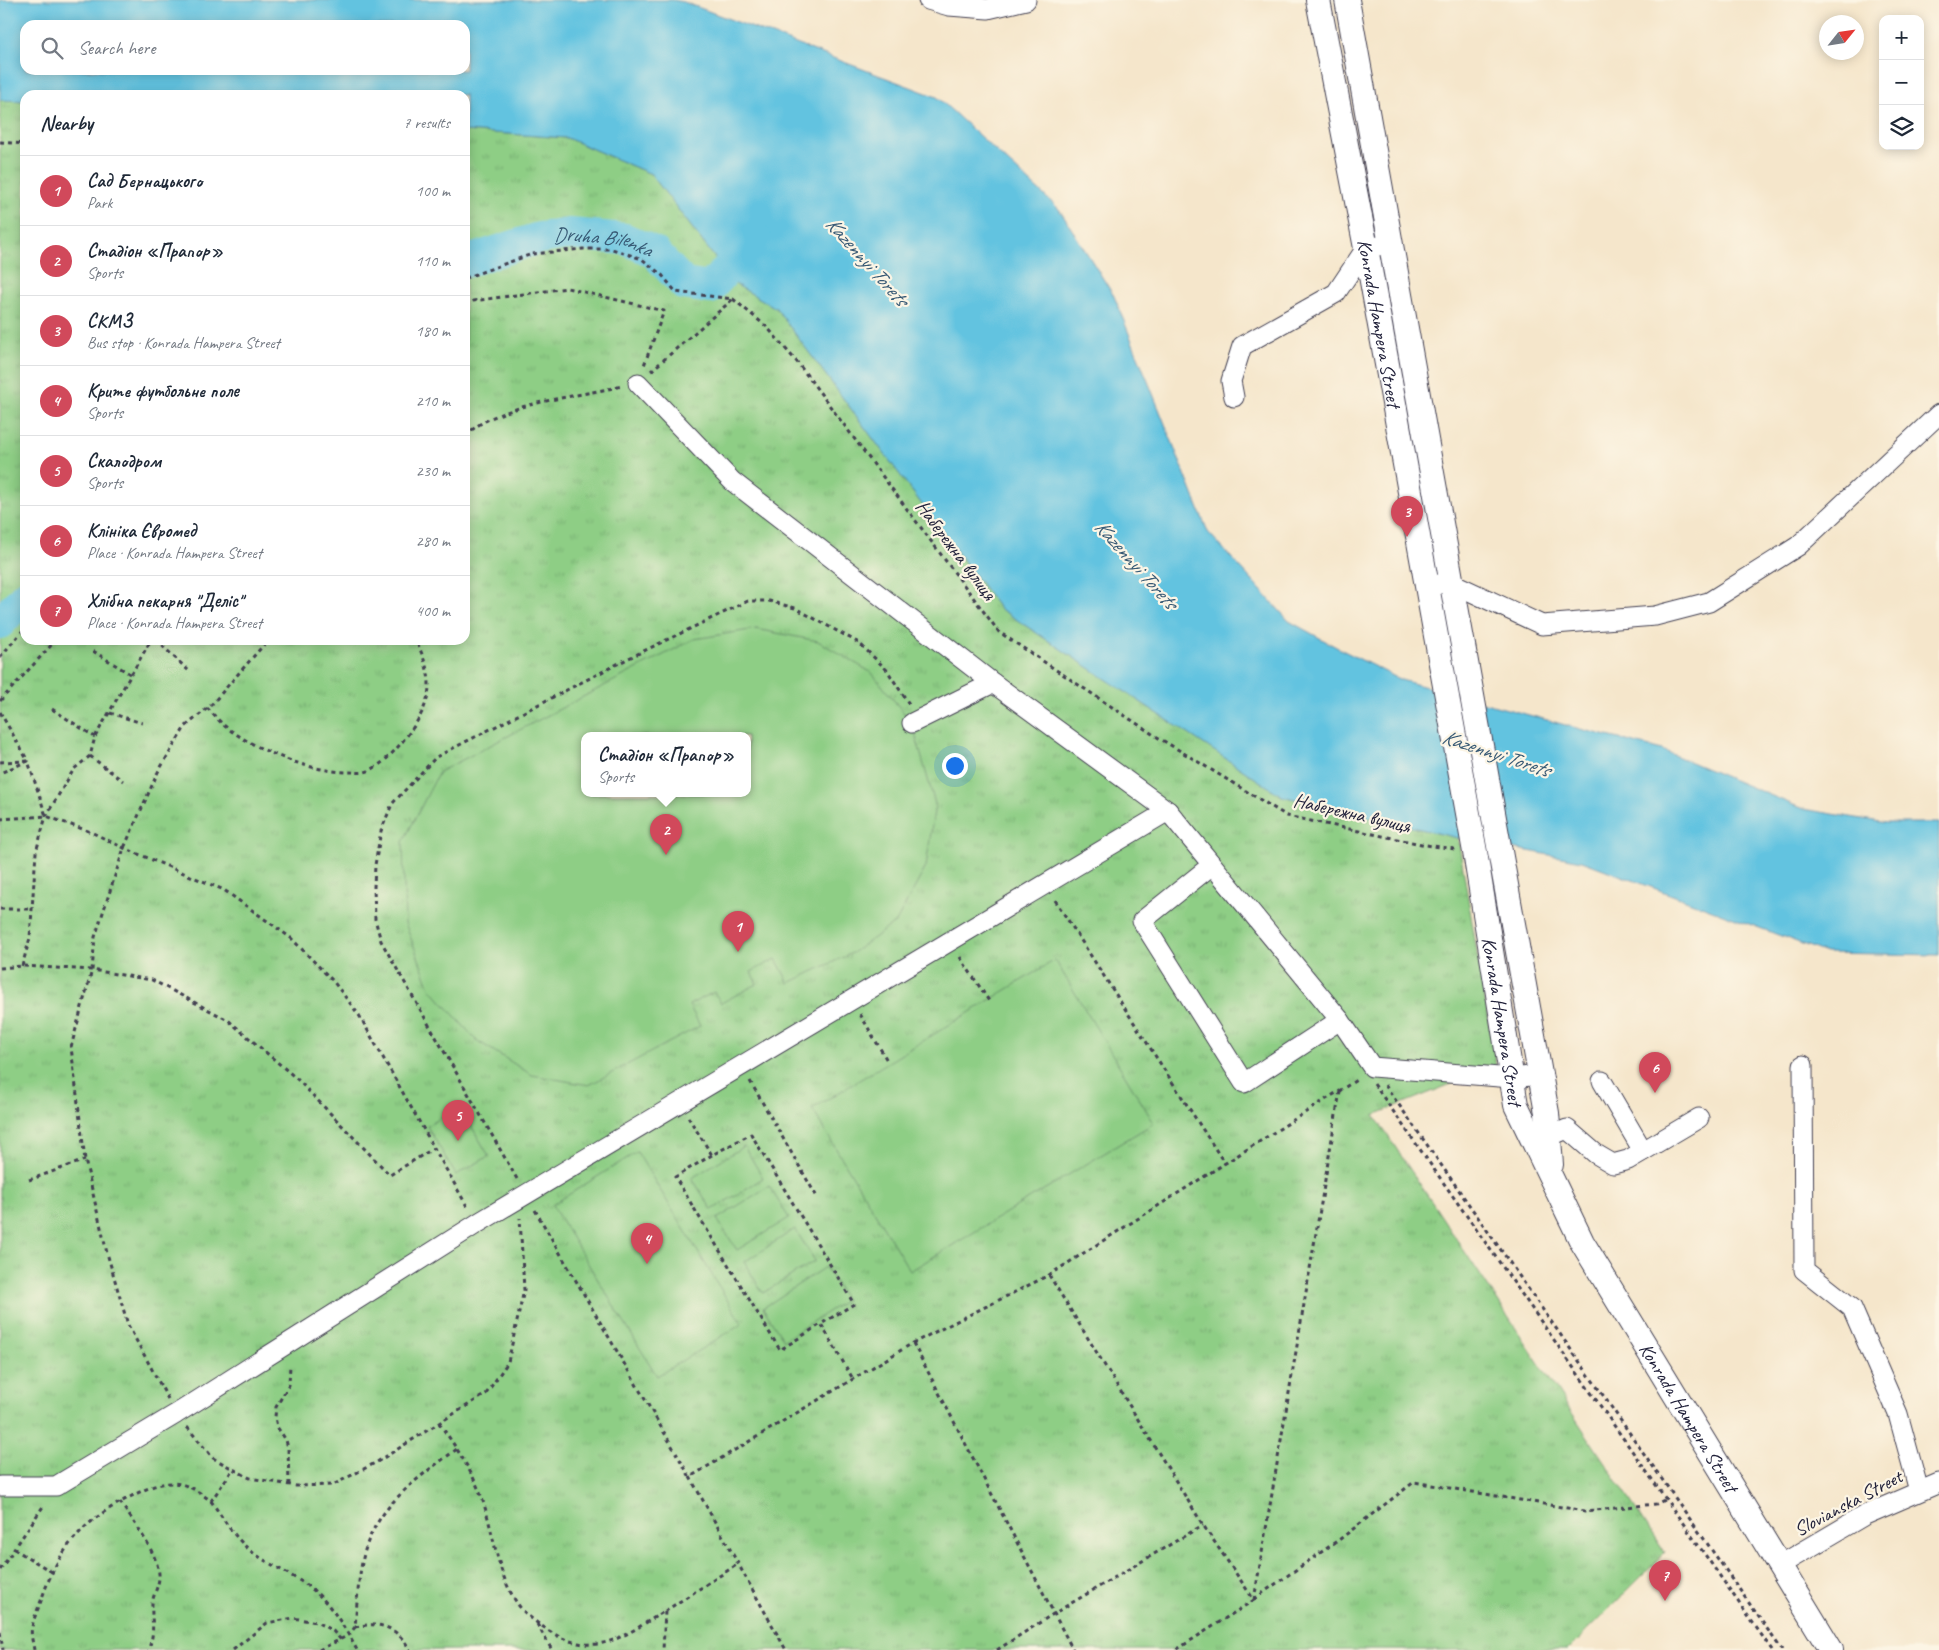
<!DOCTYPE html>
<meta charset="utf-8">
<style>
:root{--surface:#fff;--page:#f6f6f7;--text:#1f2937;--muted:#747a83;--line:#e0e1e3;--accent:#d1495b}
body{margin:0;font-family:Caveat,sans-serif;background:var(--page);color:var(--text)}
.controls{position:absolute;right:15px;top:15px;display:grid;overflow:hidden;border-radius:10px;box-shadow:0 2px 12px #0003}
.controls button{width:45px;height:45px;display:grid;place-items:center;padding:0;border:0;border-bottom:1px solid var(--line);background:var(--surface);color:var(--text);font:25px sans-serif}
.compass{position:absolute;left:1819px;top:15px;width:45px;height:45px;border-radius:50%;background:var(--surface);box-shadow:0 2px 12px #0003;rotate:60deg}
.you{position:absolute;left:954px;top:765px;width:18px;height:18px;margin:-12px;border:4px solid #fff;border-radius:50%;background:#1a73e8;box-shadow:0 0 0 8px #1a73e833}
.badge{display:grid;place-items:center;width:32px;height:32px;border-radius:50%;background:var(--accent);color:#fff;font-size:16px;font-weight:700}
.pin{position:absolute;translate:-50% -41px;filter:drop-shadow(0 1px 2px #0008)}
.pin::after{content:'';position:absolute;top:26px;width:18px;height:15px;background:inherit;clip-path:polygon(0 0,100% 0,50% 100%)}
.popup{position:absolute;left:581px;top:732px;width:170px;height:65px;box-sizing:border-box;display:grid;place-content:center;border-radius:10px;background:var(--surface);filter:drop-shadow(0 1px 4px #0005);font-size:16px;white-space:nowrap;color:var(--muted)}
.popup b{font-size:19px;color:var(--text)}
.popup::after{content:'';position:absolute;left:50%;top:100%;margin-left:-10px;border:10px solid transparent;border-top-color:var(--surface)}
.list{margin:0;padding:0;list-style:none}
h2{display:flex;justify-content:space-between;align-items:center;height:65px;margin:0;padding:0 20px;font-size:21px}
h2 small{font-size:16px;font-weight:400;color:var(--muted)}
.list li{display:grid;grid-template-columns:32px 1fr auto;gap:15px;align-items:center;box-sizing:border-box;height:70px;padding:0 20px;border-top:1px solid var(--line)}
.list b{display:block;font-size:19px;white-space:nowrap}
.list p{margin:0;font-size:16px;white-space:nowrap;color:var(--muted)}
.list em{font-size:16px;font-style:normal;color:var(--muted)}
.icon{flex:none;width:28px;height:28px;fill:none;stroke:currentColor;stroke-width:2;stroke-linecap:round;stroke-linejoin:round}
.map{position:relative;flex:none;width:1939px;height:1650px;overflow:hidden}
.search{position:absolute;background:var(--surface);box-shadow:0 2px 12px #0003;left:20px;top:20px;width:450px;height:55px;display:flex;align-items:center;gap:12px;box-sizing:border-box;padding:0 18px;border-radius:15px;color:var(--muted);font-size:19px}
.panel{position:absolute;background:var(--surface);box-shadow:0 2px 12px #0003;left:20px;top:90px;width:450px;height:555px;border-radius:15px}
.map>svg:first-child{display:block}
.park{fill:url(#park-tufts);stroke:#587860;fill-rule:evenodd}
.garden{fill:#8ece85;stroke:#587860;fill-rule:evenodd}
.water{fill:#62c3e0;stroke:#42728e;fill-rule:evenodd}
.lines{fill:none;stroke-linecap:round;stroke-linejoin:round}
.river{stroke:#62c3e0;stroke-width:32}
.minor-casing{stroke:#423f51;stroke-width:21}
.major-casing{stroke:#423f51;stroke-width:26}
.path{stroke:#423f51;stroke-width:3;stroke-dasharray:4 4;stroke-linecap:butt}
.minor{stroke:#fff;stroke-width:19}
.major{stroke:#fff;stroke-width:24}
.labels{text-anchor:middle;dominant-baseline:central;stroke-width:4.5;stroke-linejoin:round;paint-order:stroke}
.street-label{font-size:20px;fill:#22223b;stroke:#fcf5e5}
.water-label{font-size:21px;font-style:italic;fill:#385a75;stroke:#fcf5e5}
</style>
<div class="map">
<svg width="1939" height="1650" viewBox="0 0 1939 1650">
<defs>
<pattern id="park-tufts" width="24" height="20" patternUnits="userSpaceOnUse" patternTransform="scale(1.25)"><rect width="24" height="20" fill="#8ece85"/><path d="M3 7l-1-3M5 7V3M7 7l1-3M15 17l-1-3M17 17v-4M19 17l1-3" fill="none" stroke="#7ab174"/></pattern>
</defs>
<rect width="100%" height="100%" fill="#fcf5e5"/>
<filter id="ink" filterUnits="userSpaceOnUse"><feTurbulence type="fractalNoise" baseFrequency=".02" numOctaves="2"/><feDisplacementMap in="SourceGraphic" scale="10" xChannelSelector="R" yChannelSelector="G"/><feConvolveMatrix kernelMatrix="1 2 1 2 8 2 1 2 1" color-interpolation-filters="sRGB"/></filter>
<filter id="wash" filterUnits="userSpaceOnUse"><feTurbulence type="fractalNoise" baseFrequency=".0096" numOctaves="4" result="noise"/><feDisplacementMap in="SourceGraphic" scale="20" xChannelSelector="R" yChannelSelector="G"/><feGaussianBlur stdDeviation="1.12" result="paint"/><feColorMatrix in="noise" values="0 0 0 0 0 0 0 0 0 0 0 0 0 0 0 0 0 1.4 0 .05"/><feComposite in="paint" operator="in"/></filter>
<g filter="url(#wash)">
<rect width="100%" height="100%" fill="#f5e6cb"/>
<path class="park" d="M 0,100 L 25,101 L 25,640 L 465,640 L 465,131 L 567,138 L 651,174 L 735,284 L 776,308 L 999,608 L 1282,796 L 1458,838 L 1496,1066 L 1374,1115 L 1665,1553 L 1568,1650 L 0,1650 ZM 585,736 L 747,736 L 747,794 L 585,794 Z"/>
<g class="garden">
<path d="M 756,629 L 818,641 L 872,673 L 912,723 L 935,804 L 926,867 L 896,922 L 852,953 L 789,983 L 776,959 L 751,972 L 757,984 L 721,1003 L 714,992 L 689,1005 L 700,1026 L 589,1085 L 532,1075 L 476,1040 L 430,988 L 405,923 L 403,842 L 439,772 L 694,639 ZM 585,736 L 747,736 L 747,794 L 585,794 Z"/>
<path d="M 1055,960 L 1154,1123 L 910,1271 L 812,1109 Z"/>
<path d="M 460,1107 L 489,1156 L 456,1175 L 427,1126 Z"/>
<path d="M 744,1146 L 763,1178 L 712,1210 L 692,1178 Z"/>
<path d="M 637,1152 L 742,1324 L 657,1376 L 552,1205 Z"/>
<path d="M 769,1186 L 789,1218 L 737,1250 L 717,1219 Z"/>
<path d="M 795,1229 L 815,1261 L 763,1293 L 744,1262 Z"/>
<path d="M 825,1267 L 846,1300 L 784,1340 L 763,1308 Z"/>
</g>
<path class="water" d="M 0,0 L 672,0 L 684,2 L 937,97 L 1059,209 L 1114,296 L 1208,532 L 1289,621 L 1338,648 L 1401,680 L 1580,729 L 1662,750 L 1803,809 L 1886,823 L 1939,823 L 1939,955 L 1826,953 L 1582,861 L 1458,838 L 1282,796 L 999,608 L 776,308 L 735,284 L 651,174 L 567,138 L 465,131 L 465,95 L 25,95 L 25,101 L 0,100 ZM 25,25 L 465,25 L 465,70 L 25,70 Z"/>
<g class="lines">
<g class="river">
<path id="s1" d="M 465,262 L 539,238 L 569,234 L 625,239 L 654,252 L 684,284 L 710,288 L 755,238"/>
<path d="M 0,623 L 25,596"/>
</g>
</g>
</g>
<g filter="url(#ink)">
<g class="lines">
<g class="minor-casing">
<g id="minor">
<path d="M 928,0 L 949,6 L 988,9 L 1026,0"/>
<path d="M 638,383 L 732,481 L 993,683"/>
<path d="M 1234,397 L 1231,381 L 1242,346 L 1336,293 L 1366,248 L 1390,244"/>
<path d="M 1427,586 L 1450,582 L 1542,625 L 1655,616 L 1709,602 L 1798,546 L 1939,414"/>
<path d="M 912,723 L 993,683 L 1168,811 L 1340,1020 L 1372,1067 L 1512,1078 L 1540,1075"/>
<path d="M 1212,865 L 1142,921 L 1244,1083 L 1340,1020"/>
<path d="M 1803,1065 L 1804,1270 L 1852,1308 L 1898,1414 L 1919,1491"/>
<path d="M 1602,1081 L 1643,1151"/>
<path d="M 1548,1137 L 1567,1129 L 1596,1154 L 1613,1164 L 1628,1160 L 1699,1118"/>
<path d="M 0,1486 L 56,1486 L 176,1414 L 478,1223 L 1168,811"/>
<path d="M 1780,1565 L 1865,1515 L 1939,1483"/>
</g>
</g>
<g class="major-casing">
<g id="major">
<path id="s2" d="M 1318,0 L 1366,248 L 1475,852 L 1516,1105 L 1582,1242 L 1831,1650"/>
<path d="M 1347,0 L 1547,1113 L 1551,1165"/>
</g>
</g>
<g class="path">
<path d="M 0,142 L 25,144"/>
<path d="M 465,278 L 532,254 L 583,249 L 612,249 L 642,259 L 662,275 L 676,292 L 733,299 L 767,327 L 797,362 L 999,632 L 1154,735 L 1287,816 L 1426,845 L 1455,849"/>
<path d="M 465,304 L 473,301 L 567,288 L 664,311 L 643,368"/>
<path d="M 651,371 L 733,299"/>
<path d="M 465,435 C 473,429 482,422 491,418 C 532,400 579,396 622,386"/>
<path d="M 156,640 L 189,671"/>
<path d="M 93,651 L 130,674"/>
<path d="M 0,657 L 25,628"/>
<path d="M 0,701 L 56,640"/>
<path d="M 207,708 C 213,714 219,721 226,727 C 258,751 309,772 350,772 C 354,772 360,773 365,772 C 383,767 402,743 412,729 C 436,694 432,676 416,640"/>
<path d="M 52,709 L 95,737"/>
<path d="M 0,712 L 28,761 L 0,773"/>
<path d="M 110,713 L 142,723"/>
<path d="M 90,756 L 123,781"/>
<path d="M 0,762 L 28,761 L 46,816 L 91,832 L 124,848 L 224,890 L 291,938 L 333,981 L 359,1015 L 468,1208"/>
<path d="M 0,819 L 46,816"/>
<path d="M 1055,900 L 1225,1164"/>
<path d="M 0,909 L 32,909"/>
<path d="M 960,957 L 989,1001"/>
<path d="M 22,966 L 30,938 L 36,852 L 46,816 L 74,769 L 90,756 L 95,737 L 151,640"/>
<path d="M 0,968 L 22,966 L 92,970 L 152,980 L 228,1020 L 297,1079 L 390,1175 L 434,1148"/>
<path d="M 860,1014 L 888,1062"/>
<path d="M 750,1081 L 817,1197"/>
<path d="M 1374,1084 L 1772,1650"/>
<path d="M 1385,1085 L 1782,1650"/>
<path d="M 688,1117 L 712,1155 L 751,1134 L 854,1304 L 821,1324 L 853,1379"/>
<path d="M 712,1155 L 675,1177 L 780,1350 L 821,1324"/>
<path d="M 517,1179 L 381,941 L 375,919 L 374,887 L 375,865 L 381,831 L 392,804 L 436,757 L 629,658 L 748,601 L 769,601 L 795,608 L 859,643 L 887,670 L 909,704"/>
<path d="M 29,1180 L 85,1160"/>
<path d="M 535,1210 L 690,1477 L 913,1343 L 1049,1275 L 1358,1079"/>
<path d="M 1049,1275 L 1203,1525 L 1254,1600 L 1176,1650"/>
<path d="M 913,1343 L 1073,1650"/>
<path d="M 168,1399 L 128,1325 L 107,1253 L 85,1160 L 71,1047 L 92,970 L 95,937 L 124,848 L 158,772 L 185,727 L 211,705 L 268,640"/>
<path d="M 439,1423 C 454,1444 468,1465 478,1488 C 494,1525 494,1569 517,1603 C 524,1614 537,1623 548,1630 C 562,1640 580,1646 598,1644 C 623,1640 644,1623 665,1611 L 663,1650"/>
<path d="M 187,1427 L 213,1458 L 233,1469 L 250,1478 L 296,1486 L 333,1485 L 377,1462 L 439,1423 L 486,1394 L 508,1362 L 524,1290 L 520,1218"/>
<path d="M 690,1477 L 786,1650"/>
<path d="M 289,1485 L 288,1448 L 286,1440 L 277,1427 L 275,1417 L 276,1407 L 289,1385 L 290,1364"/>
<path d="M 211,1501 C 223,1518 235,1539 252,1552 C 269,1564 288,1573 305,1584 C 328,1599 344,1626 357,1650"/>
<path d="M 120,1502 C 132,1520 157,1552 159,1574 C 160,1585 153,1594 152,1604 C 151,1622 156,1632 148,1650"/>
<path d="M 14,1549 L 52,1572"/>
<path d="M 0,1570 L 44,1505"/>
<path d="M 1254,1599 L 1340,1539 L 1414,1482 L 1585,1511 L 1656,1504 L 1666,1499"/>
<path d="M 1254,1600 L 1340,1091"/>
<path d="M 665,1611 L 738,1564"/>
<path d="M 537,1624 L 552,1650"/>
<path d="M 355,1627 C 381,1621 397,1627 410,1650"/>
<path d="M 0,1632 L 3,1650"/>
<path d="M 34,1650 C 33,1643 30,1634 32,1627 C 34,1617 39,1607 42,1598 C 59,1548 83,1521 130,1497 C 145,1489 163,1480 181,1484 C 192,1487 202,1494 211,1501 L 233,1469"/>
<path d="M 233,1650 L 267,1623 L 293,1618 L 316,1622 L 333,1631 L 341,1640"/>
<path d="M 319,1650 L 349,1635 L 355,1627 C 357,1604 358,1580 363,1558 C 374,1507 419,1477 457,1449"/>
<path d="M 997,1650 L 1053,1614 L 1203,1525"/>
</g>
<use href="#minor" class="minor"/>
<use href="#major" class="major"/>
</g>
</g>
<g class="labels">
<g class="street-label">
<text stroke="none"><textPath href="#s2" startOffset="329">Konrada Hampera Street</textPath></text>
<text transform="translate(956 550) rotate(53)">Набережна вулиця</text>
<text transform="translate(1352 813) rotate(13)">Набережна вулиця</text>
<text stroke="none"><textPath href="#s2" startOffset="1038">Konrada Hampera Street</textPath></text>
<text stroke="none"><textPath href="#s2" startOffset="1480">Konrada Hampera Street</textPath></text>
<text transform="translate(1848 1503) rotate(-28)">Slovianska Street</text>
</g>
<g class="water-label">
<text stroke="none"><textPath href="#s1" startOffset="142">Druha Bilenka</textPath></text>
<text transform="translate(867 261) rotate(48)">Kazennyi Torets</text>
<text transform="translate(1136 564) rotate(48)">Kazennyi Torets</text>
<text transform="translate(1496 753) rotate(18)">Kazennyi Torets</text>
</g>
</g>
</svg>
<div class="controls">
<button>+</button>
<button>−</button>
<button><svg class="icon" aria-label="layers" viewBox="0 0 24 24"><path d="M12 4l9 5-9 5-9-5zM3 14l9 5 9-5"/></svg></button>
</div>
<svg class="compass" viewBox="-18 -18 36 36"><path d="M0-13l5 13h-10z" fill="#e53935"/><path d="M0 13l5-13h-10z" fill="#747a83"/></svg>
<div class="you"></div>
<div class="pin badge" style="left:738px;top:952px">1</div>
<div class="pin badge" style="left:666px;top:855px">2</div>
<div class="popup"><b>Стадіон «Прапор»</b>Sports</div>
<div class="pin badge" style="left:1407px;top:537px">3</div>
<div class="pin badge" style="left:647px;top:1264px">4</div>
<div class="pin badge" style="left:458px;top:1141px">5</div>
<div class="pin badge" style="left:1655px;top:1093px">6</div>
<div class="pin badge" style="left:1665px;top:1601px">7</div>
<div class="search"><svg class="icon" aria-label="search" viewBox="0 0 24 24"><circle cx="10" cy="10" r="6"/><path d="M15 15l6 6"/></svg>Search here</div>
<section class="panel">
<h2>Nearby<small>7 results</small></h2>
<ul class="list">
<li><span class="badge">1</span><div><b>Сад Бернацького</b><p>Park</p></div><em>100 m</em></li>
<li><span class="badge">2</span><div><b>Стадіон «Прапор»</b><p>Sports</p></div><em>110 m</em></li>
<li><span class="badge">3</span><div><b>СКМЗ</b><p>Bus stop · Konrada Hampera Street</p></div><em>180 m</em></li>
<li><span class="badge">4</span><div><b>Крите футбольне поле</b><p>Sports</p></div><em>210 m</em></li>
<li><span class="badge">5</span><div><b>Скалодром</b><p>Sports</p></div><em>230 m</em></li>
<li><span class="badge">6</span><div><b>Клініка Євромед</b><p>Place · Konrada Hampera Street</p></div><em>280 m</em></li>
<li><span class="badge">7</span><div><b>Хлібна пекарня &quot;Деліс&quot;</b><p>Place · Konrada Hampera Street</p></div><em>400 m</em></li>
</ul>
</section>
</div>
